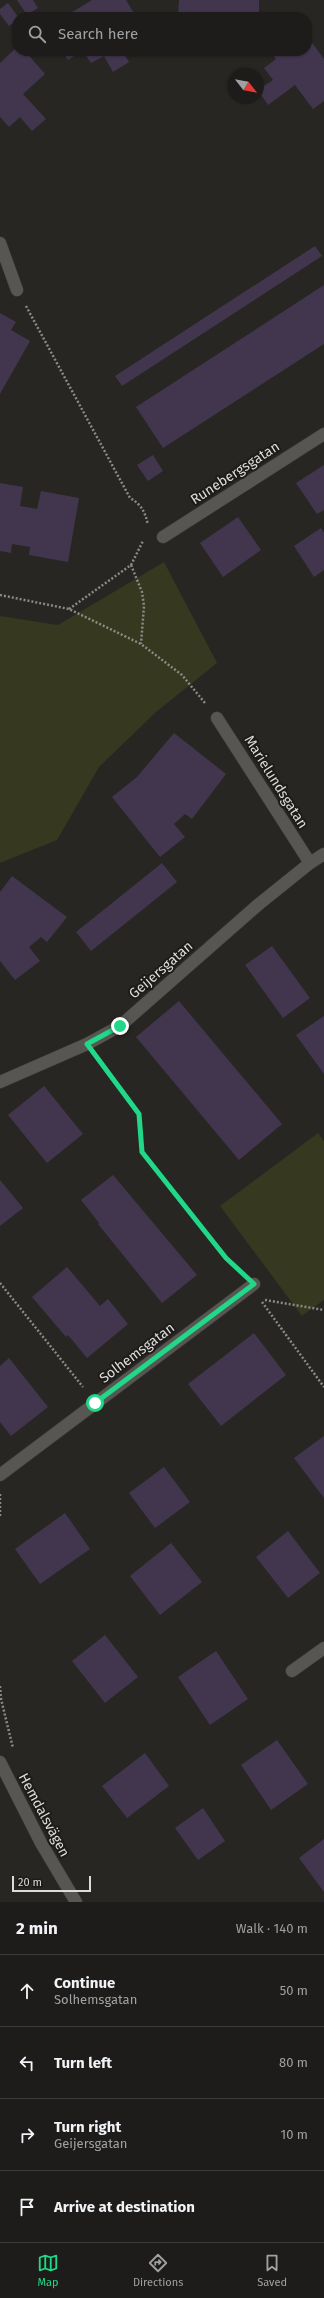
<!DOCTYPE html>
<meta charset="utf-8">
<style>
:root{--surface:#1d1c1a;--page:#2a2927;--text:#f1f3f6;--muted:#a0a1a2;--line:#3b3a39;--accent:#20d887}
body{margin:0;font-family:"Fira Sans",sans-serif;background:var(--page);color:var(--text)}
.compass{position:absolute;left:228px;top:68px;width:36px;height:36px;border-radius:50%;background:var(--surface);box-shadow:0 1px 3px #0004;rotate:121deg}
.scale{position:absolute;left:12px;bottom:10px;width:79px;box-sizing:border-box;padding-left:4px;border:2px solid #dddcda;border-top:0;font-size:11px;line-height:14px;white-space:nowrap;color:#dddcda;-webkit-text-stroke:3px #1e1c19;paint-order:stroke}
.stop{position:absolute;width:12px;height:12px;margin:-9px;border:3px solid #20d887;border-radius:50%;background:#fff}
.stop.end{background:#20d887;border-color:#fff;box-shadow:0 1px 4px #0008}
.list{margin:0;padding:0;list-style:none}
h2{display:flex;justify-content:space-between;align-items:center;height:52px;margin:0;padding:0 16px;font-size:17px}
h2 small{font-size:13px;font-weight:400;color:var(--muted)}
.list li{display:grid;grid-template-columns:26px 1fr auto;gap:12px;align-items:center;box-sizing:border-box;height:72px;padding:0 16px;border-top:1px solid var(--line)}
.list b{display:block;font-size:15px;white-space:nowrap}
.list p{margin:0;font-size:13px;white-space:nowrap;color:var(--muted)}
.list em{font-size:13px;font-style:normal;color:var(--muted)}
.icon{flex:none;width:22px;height:22px;fill:none;stroke:currentColor;stroke-width:2;stroke-linecap:round;stroke-linejoin:round}
.map{position:relative;flex:none;width:324px;height:1902px;overflow:hidden}
.search{position:absolute;background:var(--surface);box-shadow:0 1px 3px #0004;left:12px;right:12px;top:12px;height:44px;display:flex;align-items:center;gap:10px;box-sizing:border-box;padding:0 14px;border-radius:16px;color:var(--muted);font-size:15px}
.sheet{height:340px;background:var(--surface)}
nav{display:flex;justify-content:space-around;align-items:center;box-sizing:border-box;height:56px;border-top:1px solid var(--line);background:var(--surface);font-size:11px;color:var(--muted)}
nav a{display:grid;justify-items:center;gap:2px}
nav .on{color:var(--accent)}
.map>svg:first-child{display:block}
.green{fill:#36381f}
.building{fill:#42364e}
.lines{fill:none;stroke-linecap:round;stroke-linejoin:round}
.street-casing{stroke:#454442;stroke-width:13}
.path{stroke:#8b8a87;stroke-width:2.5;stroke-dasharray:2 2;stroke-linecap:butt}
.street{stroke:#575652;stroke-width:12}
.route{stroke:#20d887;stroke-width:5}
.labels{text-anchor:middle;dominant-baseline:central;stroke-width:4;stroke-linejoin:round;paint-order:stroke}
.street-label{font-size:14px;fill:#dddcda;stroke:#1e1c19}
</style>
<div class="map">
<svg width="324" height="1902" viewBox="0 0 324 1902">
<rect width="100%" height="100%" fill="#272622"/>
<g class="green">
<path d="M 164,562 L 217,663 L 156,712 L 99,767 L 57,840 L 0,863 L 0,616 L 58,625 Z"/>
<path d="M 318,1133 L 324,1141 L 324,1300 L 302,1316 L 220,1206 Z"/>
</g>
<g class="building">
<path d="M 17,0 L 33,0 L 38,8 L 27,15 Z"/>
<path d="M 92,0 L 126,0 L 136,17 L 64,17 Z"/>
<path d="M 179,0 L 259,0 L 259,17 L 178,17 Z"/>
<path d="M 8,3 L 18,17 L 17,20 L 9,26 L 0,14 L 0,9 Z"/>
<path d="M 307,36 L 324,59 L 324,101 L 313,109 L 295,85 L 268,105 L 258,90 L 273,80 L 264,68 L 276,59 L 270,51 L 307,51 Z"/>
<path d="M 17,47 L 17,51 L 25,51 L 45,74 L 23,94 L 46,119 L 32,131 L 20,117 L 9,127 L 0,117 L 0,63 Z"/>
<path d="M 62,51 L 82,51 L 68,60 Z"/>
<path d="M 83,51 L 122,51 L 129,62 L 113,72 L 104,56 L 91,63 Z"/>
<path d="M 315,246 L 322,256 L 122,386 L 115,376 Z"/>
<path d="M 324,285 L 324,344 L 163,448 L 136,407 Z"/>
<path d="M 0,313 L 16,322 L 11,330 L 30,341 L 0,394 Z"/>
<path d="M 153,455 L 163,471 L 148,481 L 137,465 Z"/>
<path d="M 324,465 L 324,510 L 317,514 L 296,483 Z"/>
<path d="M 0,483 L 23,487 L 20,506 L 37,509 L 41,491 L 79,498 L 68,562 L 29,555 L 30,547 L 12,544 L 11,553 L 0,551 Z"/>
<path d="M 238,517 L 261,550 L 223,577 L 200,543 Z"/>
<path d="M 321,528 L 324,533 L 324,570 L 314,577 L 294,546 Z"/>
<path d="M 174,733 L 226,774 L 192,819 L 185,814 L 174,824 L 185,837 L 160,857 L 112,797 L 137,777 Z"/>
<path d="M 162,863 L 177,882 L 91,951 L 76,932 Z"/>
<path d="M 12,876 L 67,917 L 47,942 L 41,937 L 29,947 L 40,961 L 15,980 L 0,961 L 0,892 Z"/>
<path d="M 272,946 L 310,998 L 283,1018 L 245,965 Z"/>
<path d="M 179,1001 L 282,1124 L 239,1160 L 136,1037 Z"/>
<path d="M 324,1016 L 324,1074 L 296,1035 Z"/>
<path d="M 44,1086 L 83,1134 L 47,1163 L 8,1115 Z"/>
<path d="M 113,1175 L 197,1275 L 162,1303 L 98,1224 L 99,1223 L 81,1200 Z"/>
<path d="M 0,1180 L 23,1208 L 0,1226 Z"/>
<path d="M 67,1267 L 100,1306 L 108,1299 L 128,1324 L 87,1358 L 68,1335 L 66,1337 L 32,1297 Z"/>
<path d="M 254,1333 L 286,1375 L 221,1426 L 188,1384 Z"/>
<path d="M 9,1358 L 48,1407 L 11,1436 L 0,1422 L 0,1366 Z"/>
<path d="M 324,1436 L 324,1498 L 294,1458 Z"/>
<path d="M 164,1467 L 190,1502 L 155,1528 L 129,1493 Z"/>
<path d="M 65,1513 L 90,1549 L 40,1584 L 15,1549 Z"/>
<path d="M 288,1531 L 320,1573 L 288,1598 L 256,1557 Z"/>
<path d="M 171,1543 L 202,1582 L 160,1615 L 130,1576 Z"/>
<path d="M 105,1635 L 138,1677 L 105,1703 L 72,1661 Z"/>
<path d="M 216,1651 L 248,1699 L 210,1725 L 178,1677 Z"/>
<path d="M 277,1740 L 308,1784 L 271,1810 L 241,1765 Z"/>
<path d="M 145,1753 L 169,1786 L 127,1818 L 102,1786 Z"/>
<path d="M 203,1808 L 225,1841 L 198,1860 L 175,1828 Z"/>
<path d="M 324,1839 L 324,1892 L 299,1858 Z"/>
</g>
<g class="lines">
<g class="street-casing">
<g id="street">
<path d="M 0,243 L 17,290"/>
<path d="M 163,537 L 324,434"/>
<path d="M 217,718 L 310,863"/>
<path d="M 0,1082 L 87,1044 L 120,1026 L 259,904 L 310,863 L 324,854"/>
<path d="M 0,1475 L 254,1284"/>
<path d="M 292,1671 L 324,1648"/>
<path d="M 0,1762 L 41,1843 L 76,1902"/>
</g>
</g>
<g class="path">
<path d="M 26,306 L 130,498 C 142,505 145,512 148,525"/>
<path d="M 131,565 L 142,592 L 144,606 L 141,644"/>
<path d="M 0,595 L 69,609 L 141,644 L 182,675 L 205,703"/>
<path d="M 69,609 L 131,565 L 143,541"/>
<path d="M 100,1060 L 139,1114 L 142,1152 L 226,1258 L 240,1271"/>
<path d="M 0,1283 L 83,1387"/>
<path d="M 265,1300 L 324,1310"/>
<path d="M 262,1302 L 324,1387"/>
<path d="M 0,1516 L 0,1494"/>
<path d="M 0,1686 L 1,1699 L 13,1748"/>
</g>
<use href="#street" class="street"/>
</g>
<g class="lines">
<path class="route" d="M 95,1403 L 254,1284 L 226,1258 L 142,1152 L 139,1114 L 87,1044 L 120,1026"/>
</g>
<g class="labels">
<g class="street-label">
<text transform="translate(235 473) rotate(-33)">Runebergsgatan</text>
<text transform="translate(276 782) rotate(58)">Marielundsgatan</text>
<text transform="translate(161 970) rotate(-41)">Geijersgatan</text>
<text transform="translate(137 1353) rotate(-37)">Solhemsgatan</text>
<text transform="translate(44 1815) rotate(62)">Hemdalsvägen</text>
</g>
</g>
</svg>
<svg class="compass" viewBox="-18 -18 36 36"><path d="M0-13l5 13h-10z" fill="#e53935"/><path d="M0 13l5-13h-10z" fill="#a0a1a2"/></svg>
<div class="scale">20 m</div>
<div class="stop" style="left:95px;top:1403px"></div>
<div class="stop end" style="left:120px;top:1026px"></div>
<div class="search"><svg class="icon" aria-label="search" viewBox="0 0 24 24"><circle cx="10" cy="10" r="6"/><path d="M15 15l6 6"/></svg>Search here</div>
</div>
<section class="sheet">
<h2>2 min<small>Walk · 140 m</small></h2>
<ul class="list">
<li><svg class="icon" aria-label="ahead" viewBox="0 0 24 24"><path d="M12 20V5M6 11l6-6 6 6"/></svg><div><b>Continue</b><p>Solhemsgatan</p></div><em>50 m</em></li>
<li><svg class="icon" aria-label="left" viewBox="0 0 24 24"><path d="M17 20v-9H6M10 6l-5 5 5 5"/></svg><div><b>Turn left</b></div><em>80 m</em></li>
<li><svg class="icon" aria-label="right" viewBox="0 0 24 24"><path d="M7 20v-9h11M14 6l5 5-5 5"/></svg><div><b>Turn right</b><p>Geijersgatan</p></div><em>10 m</em></li>
<li><svg class="icon" aria-label="arrive" viewBox="0 0 24 24"><path d="M6 21V4h12l-3 4 3 4H6"/></svg><div><b>Arrive at destination</b></div></li>
</ul>
</section>
<nav>
<a class="on"><svg class="icon" aria-label="map" viewBox="0 0 24 24"><path d="M3 6l6-2 6 2 6-2v14l-6 2-6-2-6 2zM9 4v14M15 6v14"/></svg>Map</a>
<a><svg class="icon" aria-label="directions" viewBox="0 0 24 24"><path d="M12 3l9 9-9 9-9-9zM9 14v-3h6M13 9l2 2-2 2"/></svg>Directions</a>
<a><svg class="icon" aria-label="saved" viewBox="0 0 24 24"><path d="M7 4h10v16l-5-4-5 4z"/></svg>Saved</a>
</nav>
